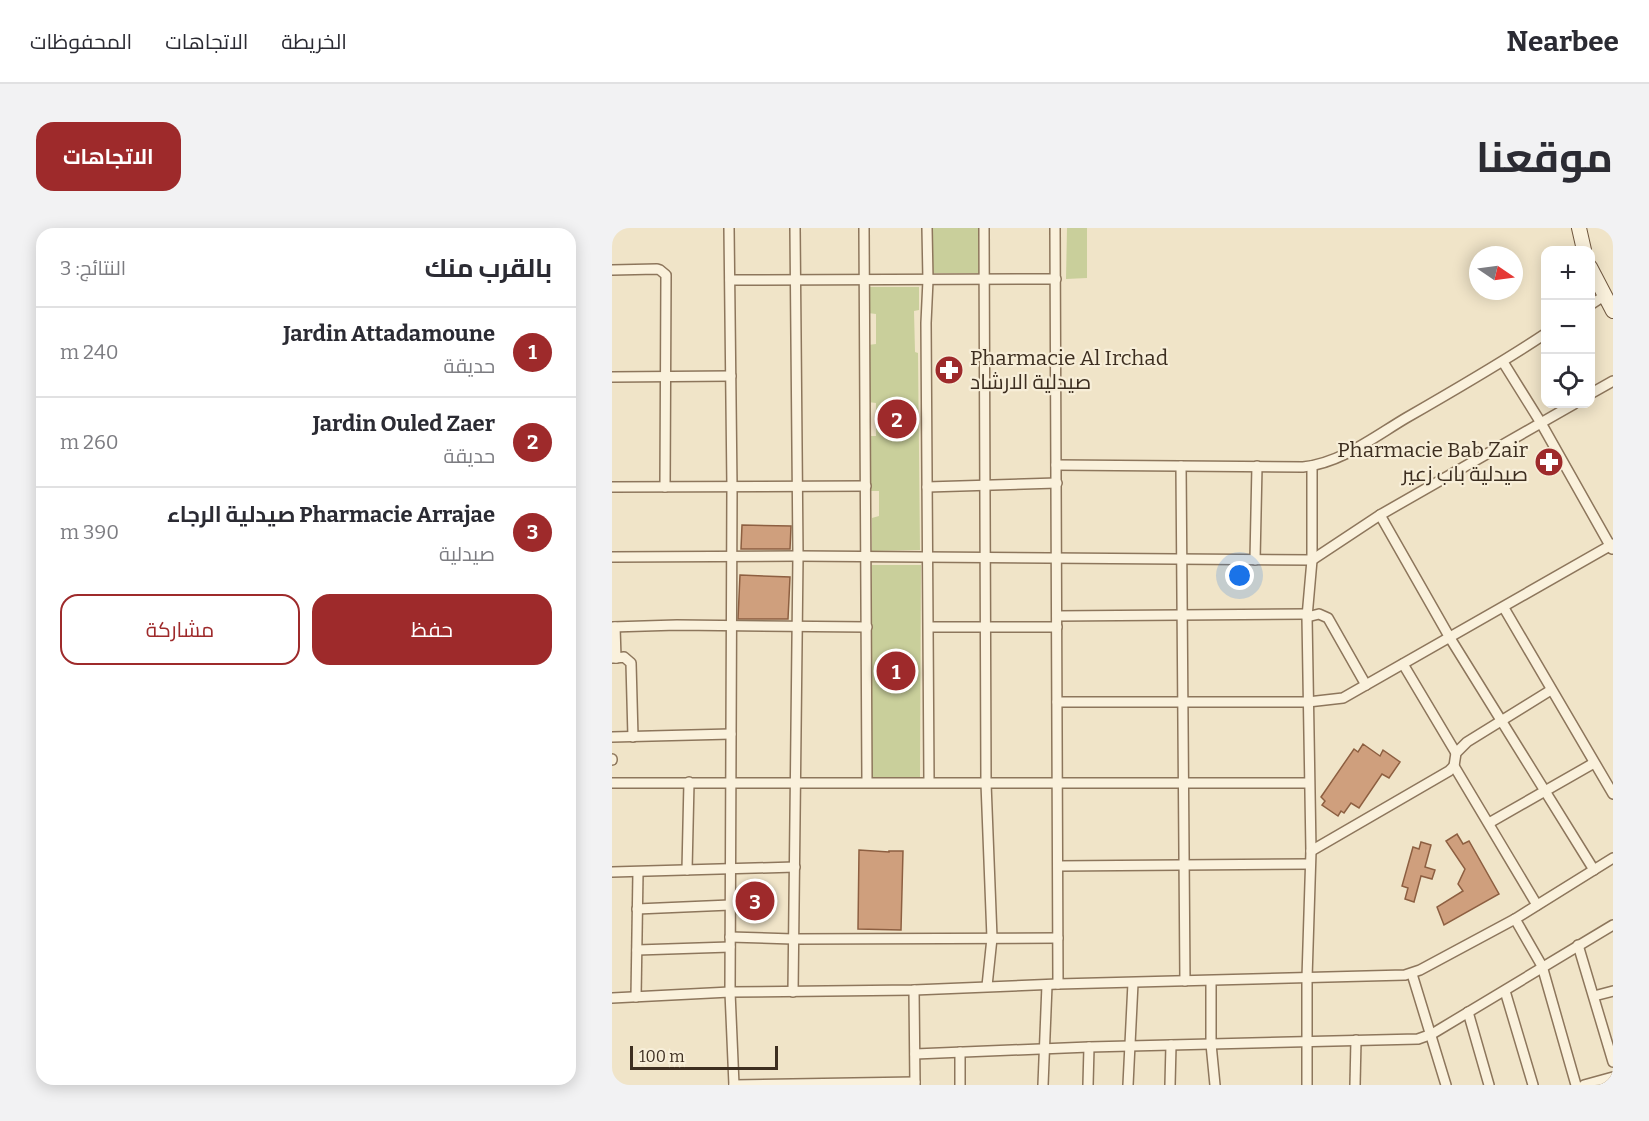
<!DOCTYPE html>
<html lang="ar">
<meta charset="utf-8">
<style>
:root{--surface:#fff;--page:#f2f2f3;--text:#2b2b33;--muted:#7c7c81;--line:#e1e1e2;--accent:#9e2a2b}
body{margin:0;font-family:Bitter,Cairo,serif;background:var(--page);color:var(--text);direction:rtl}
.controls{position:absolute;right:18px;top:18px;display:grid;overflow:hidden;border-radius:12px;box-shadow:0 3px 15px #0003}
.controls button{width:54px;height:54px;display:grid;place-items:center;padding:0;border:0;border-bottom:2px solid var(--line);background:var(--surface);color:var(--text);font:30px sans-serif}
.compass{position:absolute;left:857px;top:18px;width:54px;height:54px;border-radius:50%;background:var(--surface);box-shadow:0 3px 15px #0003;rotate:103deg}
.scale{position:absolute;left:18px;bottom:15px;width:148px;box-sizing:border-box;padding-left:6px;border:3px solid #3d2e20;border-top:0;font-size:16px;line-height:21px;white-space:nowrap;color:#3d2e20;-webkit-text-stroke:4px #f7eed8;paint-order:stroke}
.you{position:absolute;left:628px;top:348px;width:21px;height:21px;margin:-15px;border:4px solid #fff;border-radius:50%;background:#1a73e8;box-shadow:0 0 0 9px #1a73e833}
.badge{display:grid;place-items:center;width:39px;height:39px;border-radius:50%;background:var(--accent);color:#fff;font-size:20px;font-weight:700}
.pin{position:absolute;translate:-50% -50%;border:3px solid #fff;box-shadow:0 2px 6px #0006}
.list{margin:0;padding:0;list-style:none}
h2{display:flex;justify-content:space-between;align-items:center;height:78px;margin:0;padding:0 24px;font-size:26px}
h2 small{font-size:20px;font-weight:400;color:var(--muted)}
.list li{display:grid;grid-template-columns:39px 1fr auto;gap:18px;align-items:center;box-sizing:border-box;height:90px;padding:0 24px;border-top:2px solid var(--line)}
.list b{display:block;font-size:22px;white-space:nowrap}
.list p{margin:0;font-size:20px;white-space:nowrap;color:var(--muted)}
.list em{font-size:20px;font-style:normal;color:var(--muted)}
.actions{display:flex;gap:12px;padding:18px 24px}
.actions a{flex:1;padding:14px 0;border:2px solid var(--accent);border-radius:18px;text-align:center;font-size:21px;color:var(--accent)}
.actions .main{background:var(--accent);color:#fff}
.icon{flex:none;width:33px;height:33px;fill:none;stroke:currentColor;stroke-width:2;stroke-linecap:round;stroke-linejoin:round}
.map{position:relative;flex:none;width:1001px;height:857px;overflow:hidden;direction:ltr;border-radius:18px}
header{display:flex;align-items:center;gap:36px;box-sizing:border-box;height:84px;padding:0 30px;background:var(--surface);border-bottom:2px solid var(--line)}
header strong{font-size:28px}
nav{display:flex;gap:33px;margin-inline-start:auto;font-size:21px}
.intro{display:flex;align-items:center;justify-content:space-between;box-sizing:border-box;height:144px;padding:0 36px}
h1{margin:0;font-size:42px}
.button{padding:15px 27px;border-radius:18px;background:var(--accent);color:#fff;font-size:21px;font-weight:700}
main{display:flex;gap:36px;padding:0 36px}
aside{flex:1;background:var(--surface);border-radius:18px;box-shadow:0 3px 15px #0003}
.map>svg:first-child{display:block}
.green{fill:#c9cf9b}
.building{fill:#cf9f7d;stroke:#8d5f41;stroke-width:1.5}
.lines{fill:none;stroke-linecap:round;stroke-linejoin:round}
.minor-casing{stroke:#8d765c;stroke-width:12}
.secondary-casing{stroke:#6f573f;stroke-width:16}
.minor{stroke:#faf1dc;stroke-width:9}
.secondary{stroke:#faf1dc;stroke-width:14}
.labels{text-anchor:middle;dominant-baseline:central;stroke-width:4.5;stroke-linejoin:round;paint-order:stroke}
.poi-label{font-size:21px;fill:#3d2e20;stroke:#f7eed8;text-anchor:start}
</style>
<header>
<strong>Nearbee</strong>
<nav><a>الخريطة</a><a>الاتجاهات</a><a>المحفوظات</a></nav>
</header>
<div class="intro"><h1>موقعنا</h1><a class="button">الاتجاهات</a></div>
<main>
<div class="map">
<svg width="1001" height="857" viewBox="0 0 1001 857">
<rect width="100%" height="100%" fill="#f0e4c8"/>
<g class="green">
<rect x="321" y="0" width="46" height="45"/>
<path d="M 455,0 L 475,0 L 475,50 L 454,51 Z"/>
<path d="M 256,59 L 307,59 L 307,82 L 302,83 L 303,124 L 306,125 L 308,322 L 260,323 L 260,290 L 267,288 L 267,263 L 258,263 L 258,208 L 264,208 L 264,175 L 256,174 L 256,117 L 264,116 L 264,86 L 256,85 Z"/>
<path d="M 260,337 L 309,337 L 308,549 L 259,549 Z"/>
</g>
<g class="building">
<path d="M 130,297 L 179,298 L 178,321 L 129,321 Z"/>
<path d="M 128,347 L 178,349 L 176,391 L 126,391 Z"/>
<path d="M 751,516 L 768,528 L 771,522 L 788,534 L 777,550 L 770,546 L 747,580 L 739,575 L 732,585 L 729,583 L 726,588 L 710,577 L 713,573 L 709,569 L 742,521 L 746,524 Z"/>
<path d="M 845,606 L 851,616 L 857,613 L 887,666 L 832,697 L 825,679 L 851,663 L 846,656 L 853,641 L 834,613 Z"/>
<path d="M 809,614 L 819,617 L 813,639 L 823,642 L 820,651 L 809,648 L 802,674 L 793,671 L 796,660 L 790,658 L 801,619 L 807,621 Z"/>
<path d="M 247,622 L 277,624 L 277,623 L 291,623 L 289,702 L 246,701 Z"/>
</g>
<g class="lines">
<g class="minor-casing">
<g id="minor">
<path d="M 117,0 L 120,259 L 118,764 L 122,857"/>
<path d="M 252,0 L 255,554"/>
<path d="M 315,0 L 316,52 L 314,95 L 317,554"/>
<path d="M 372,0 L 374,555 L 380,710 L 375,758"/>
<path d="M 443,0 L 446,756"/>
<path d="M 0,42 L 45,41 L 48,42 L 54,47 L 53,259"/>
<path d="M 118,52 L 444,51"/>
<path d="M 978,77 L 992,68"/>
<path d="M 891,134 L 929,195 L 1000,321"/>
<path d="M 0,149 L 119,148"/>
<path d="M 978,166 L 1001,153"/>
<path d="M 444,237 L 691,239 C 729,235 762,209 794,190 C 841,163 888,136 933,106"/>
<path d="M 569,238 L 573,753"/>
<path d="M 0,259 L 254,258"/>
<path d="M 315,259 L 445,255"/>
<path d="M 768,287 L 838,410 L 982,642"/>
<path d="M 0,329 L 186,328 L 700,332 L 768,287 L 962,176"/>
<path d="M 643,332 L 645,238"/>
<path d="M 892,380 L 1001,566"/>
<path d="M 445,388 L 695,386"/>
<path d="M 695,389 L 707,386 L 716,390 L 754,457"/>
<path d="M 0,399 L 65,397 L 255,399"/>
<path d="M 317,399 L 445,399"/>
<path d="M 0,430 L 4,430 L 3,399"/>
<path d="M 4,430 L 12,429 L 19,435 L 21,509"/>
<path d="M 791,436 L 844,525"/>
<path d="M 445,474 L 696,474 L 731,470 L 1001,316"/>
<path d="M 0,509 L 119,506"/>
<path d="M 0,531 L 0,532"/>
<path d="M 842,538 L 844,525 L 855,514 L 939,462"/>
<path d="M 0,555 L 697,555"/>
<path d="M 877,595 L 982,535"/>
<path d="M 699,623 L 837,543 L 842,538 L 925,677"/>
<path d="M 446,638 L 698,636"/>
<path d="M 75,642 L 77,554"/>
<path d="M 0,644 L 183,639"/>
<path d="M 25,681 L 118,677"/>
<path d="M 903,691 L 930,738 L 964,857"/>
<path d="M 118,709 L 181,711 L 446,710"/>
<path d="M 966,717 L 1001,834"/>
<path d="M 25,722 L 118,719"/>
<path d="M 800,746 L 834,857"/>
<path d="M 599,753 L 599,816 L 603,857"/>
<path d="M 302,762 L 303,857"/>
<path d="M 893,763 L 921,857"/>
<path d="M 181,764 L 186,328 L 183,0"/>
<path d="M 982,768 L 1001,763"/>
<path d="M 24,769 L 26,644"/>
<path d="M 0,770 L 118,764 L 302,762 L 446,756 L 793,747 L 808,742 L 903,691 L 1001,630"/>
<path d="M 856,784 L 877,857"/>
<path d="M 348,824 L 348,857"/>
<path d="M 303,826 L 477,819 L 806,811 L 820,806 L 1001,697"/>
<path d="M 122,857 L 303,854"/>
<path d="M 431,857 L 435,757"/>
<path d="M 476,857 L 477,819"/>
<path d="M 516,857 L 521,755"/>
<path d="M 558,857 L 559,817"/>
<path d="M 695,857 L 695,750 L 699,623 L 695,389 L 700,332 L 700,238"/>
<path d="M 743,857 L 744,812"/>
<path d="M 972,857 L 1001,849"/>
</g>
</g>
<g class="secondary-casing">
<g id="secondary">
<path d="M 967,0 L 972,22"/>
<path d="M 978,39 L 1001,83"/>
</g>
</g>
<use href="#minor" class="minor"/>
<use href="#secondary" class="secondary"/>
</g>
<defs>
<g id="pharmacy-disc" transform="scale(1.5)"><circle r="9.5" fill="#9e2a2b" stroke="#f7eed8"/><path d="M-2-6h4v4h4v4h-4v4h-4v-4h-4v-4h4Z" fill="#fff"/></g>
</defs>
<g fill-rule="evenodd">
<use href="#pharmacy-disc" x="337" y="142"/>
<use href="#pharmacy-disc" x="937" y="234"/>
</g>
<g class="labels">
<g class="poi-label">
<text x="358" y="130">Pharmacie Al Irchad<tspan x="358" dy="24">صيدلية الارشاد</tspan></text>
<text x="916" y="222" text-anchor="end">Pharmacie Bab Zair<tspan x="916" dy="24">صيدلية باب زعير</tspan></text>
</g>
</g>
</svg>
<div class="controls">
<button>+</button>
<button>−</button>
<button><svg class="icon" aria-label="locate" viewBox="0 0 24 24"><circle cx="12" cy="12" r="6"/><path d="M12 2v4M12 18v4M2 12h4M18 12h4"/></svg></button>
</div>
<svg class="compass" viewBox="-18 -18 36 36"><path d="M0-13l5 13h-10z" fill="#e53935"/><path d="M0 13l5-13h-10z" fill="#7c7c81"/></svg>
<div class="scale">100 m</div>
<div class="you"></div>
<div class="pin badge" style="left:284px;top:443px">1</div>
<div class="pin badge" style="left:285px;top:191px">2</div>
<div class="pin badge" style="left:143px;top:673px">3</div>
</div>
<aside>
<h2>بالقرب منك<small>النتائج: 3</small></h2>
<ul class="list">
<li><span class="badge">1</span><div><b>Jardin Attadamoune</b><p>حديقة</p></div><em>240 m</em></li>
<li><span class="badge">2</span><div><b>Jardin Ouled Zaer</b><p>حديقة</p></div><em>260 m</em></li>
<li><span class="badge">3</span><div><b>Pharmacie Arrajae صيدلية الرجاء</b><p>صيدلية</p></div><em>390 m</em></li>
</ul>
<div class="actions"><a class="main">حفظ</a><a>مشاركة</a></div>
</aside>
</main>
